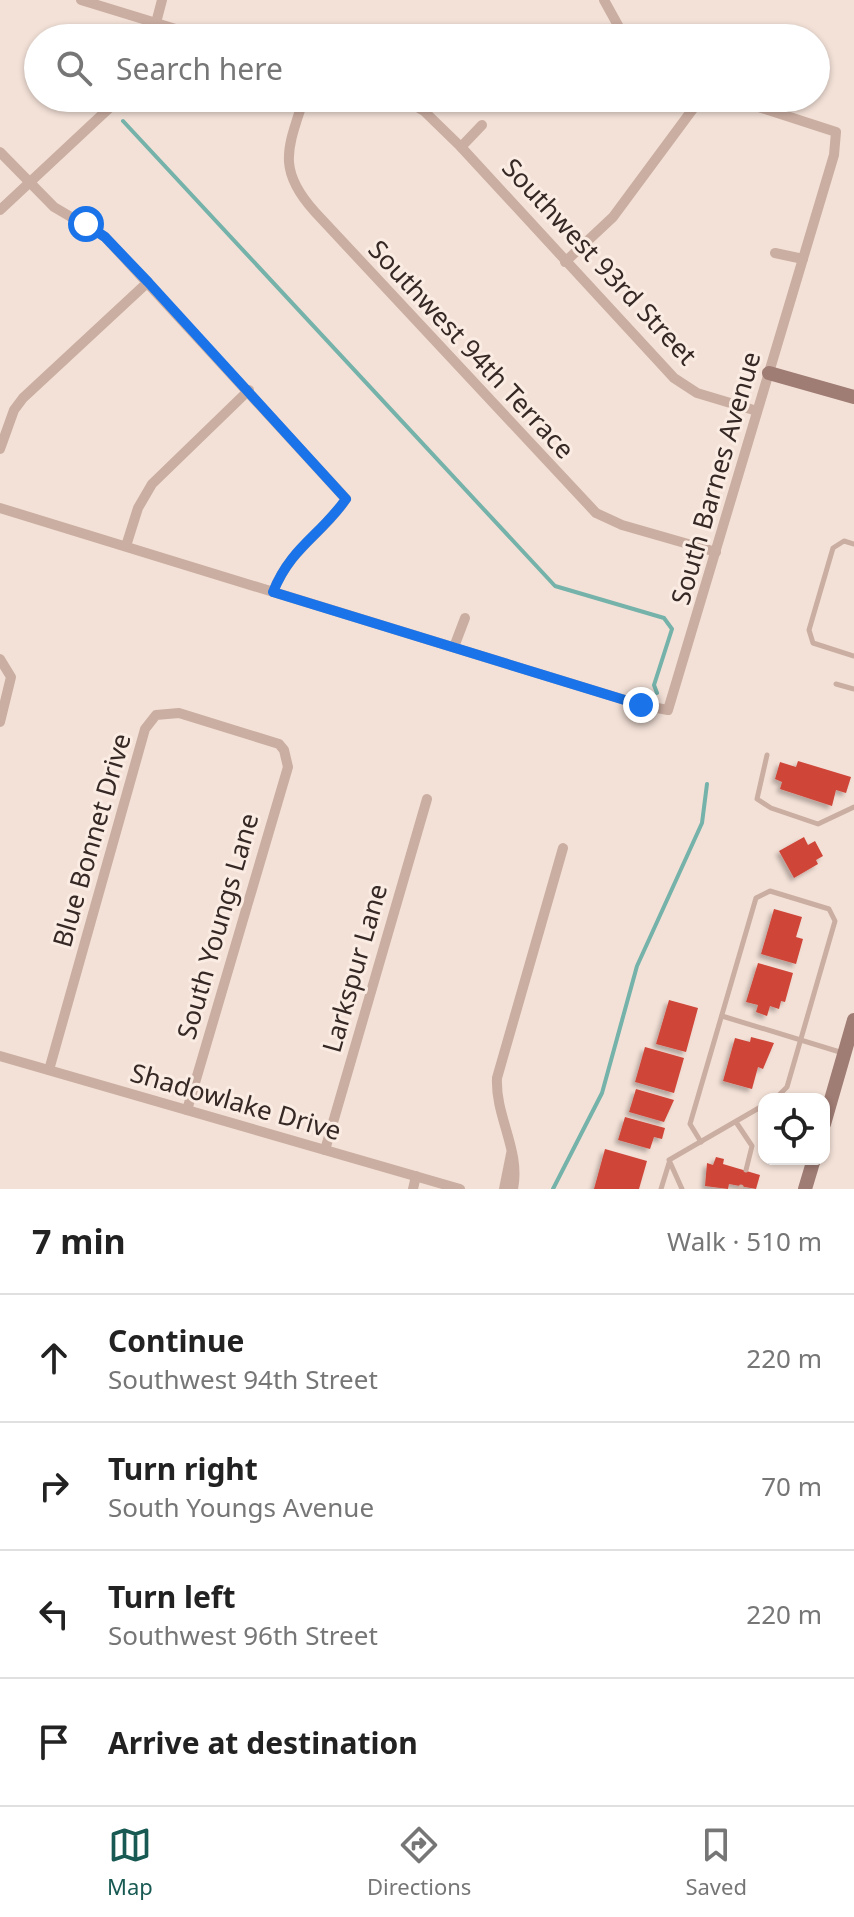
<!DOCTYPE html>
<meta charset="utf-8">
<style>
:root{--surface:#fff;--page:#f2f2f2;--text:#222;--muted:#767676;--line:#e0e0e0;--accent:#185a53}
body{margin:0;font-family:"Noto Sans",sans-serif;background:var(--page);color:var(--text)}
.controls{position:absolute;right:24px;bottom:24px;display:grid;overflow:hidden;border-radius:16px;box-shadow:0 2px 6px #0004}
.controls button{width:72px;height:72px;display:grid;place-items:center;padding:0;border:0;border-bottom:2px solid var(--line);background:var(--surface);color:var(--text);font:40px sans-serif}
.stop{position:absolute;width:24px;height:24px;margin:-18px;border:6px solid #1a73e8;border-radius:50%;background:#fff}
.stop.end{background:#1a73e8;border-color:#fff;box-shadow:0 2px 8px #0008}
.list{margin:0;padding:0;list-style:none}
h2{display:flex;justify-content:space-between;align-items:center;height:104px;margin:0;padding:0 32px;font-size:34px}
h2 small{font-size:26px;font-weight:400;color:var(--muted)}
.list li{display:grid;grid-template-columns:52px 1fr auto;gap:24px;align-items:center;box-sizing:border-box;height:128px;padding:0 32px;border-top:2px solid var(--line)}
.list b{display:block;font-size:30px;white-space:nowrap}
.list p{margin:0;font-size:26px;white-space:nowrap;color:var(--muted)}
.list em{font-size:26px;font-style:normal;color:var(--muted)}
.icon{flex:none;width:44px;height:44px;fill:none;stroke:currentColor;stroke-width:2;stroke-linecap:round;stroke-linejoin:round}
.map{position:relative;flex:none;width:854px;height:1189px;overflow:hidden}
.search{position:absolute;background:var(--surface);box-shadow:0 2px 6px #0004;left:24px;right:24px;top:24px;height:88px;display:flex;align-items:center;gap:20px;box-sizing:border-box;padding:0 28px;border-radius:44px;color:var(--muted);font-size:30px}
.sheet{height:616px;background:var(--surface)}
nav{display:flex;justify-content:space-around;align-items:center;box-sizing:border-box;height:112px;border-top:2px solid var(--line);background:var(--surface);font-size:22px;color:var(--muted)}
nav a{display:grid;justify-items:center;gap:4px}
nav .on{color:var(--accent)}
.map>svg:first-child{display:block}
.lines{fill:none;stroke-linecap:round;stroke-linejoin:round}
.stream{stroke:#74b2aa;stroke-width:4}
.building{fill:#cf4539;filter:url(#shadow)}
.lane{stroke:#cbaea2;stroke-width:5}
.street{stroke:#cbaea2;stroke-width:10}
.secondary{stroke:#9f7c74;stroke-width:14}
.route{stroke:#1a73e8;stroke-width:10}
.labels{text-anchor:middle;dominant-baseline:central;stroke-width:6;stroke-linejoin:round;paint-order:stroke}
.street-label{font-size:26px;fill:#352825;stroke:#faece3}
</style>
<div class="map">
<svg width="854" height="1189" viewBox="0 0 854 1189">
<defs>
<filter id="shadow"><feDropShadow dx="-3.5" dy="3.5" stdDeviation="2" flood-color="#0004"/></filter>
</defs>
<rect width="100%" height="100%" fill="#f3e1d7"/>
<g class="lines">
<g class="stream">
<path d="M 123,121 L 555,586 L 664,618 L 672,629 L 654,685 L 657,693"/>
<path d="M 553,1189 L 602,1093 L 637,966 L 702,823 L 707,784"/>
</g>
</g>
<g class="building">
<path d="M 798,761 L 851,777 L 846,793 L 836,790 L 832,806 L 780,789 L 782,782 L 775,779 L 780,762 L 796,767 Z"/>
<path d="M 804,837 L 808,845 L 815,841 L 823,856 L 816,860 L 818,864 L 794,878 L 779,851 Z"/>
<path d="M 774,909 L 802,917 L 796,937 L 803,939 L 796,964 L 761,954 Z"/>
<path d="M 758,963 L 793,973 L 785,1002 L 781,1001 L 779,1009 L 770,1006 L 767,1016 L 756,1012 L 758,1005 L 746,1002 Z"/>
<path d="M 669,1000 L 698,1008 L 686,1052 L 656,1044 Z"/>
<path d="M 751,1037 L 774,1043 L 763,1069 L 758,1067 L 752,1089 L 723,1081 L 735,1038 L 750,1042 Z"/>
<path d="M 645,1047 L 684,1058 L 674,1093 L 635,1082 Z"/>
<path d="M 636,1089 L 674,1100 L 664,1122 L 629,1112 Z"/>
<path d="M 625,1117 L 665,1128 L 662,1139 L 654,1137 L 650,1149 L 618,1140 Z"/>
<path d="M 605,1149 L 647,1161 L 639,1189 L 594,1189 Z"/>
<path d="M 716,1157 L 724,1159 L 723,1164 L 760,1175 L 756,1189 L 729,1184 L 728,1189 L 705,1186 L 707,1163 L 713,1165 Z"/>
</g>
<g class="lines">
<g class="lane">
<path d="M 854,544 L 844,541 L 833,548 L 809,630 L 813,643 L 854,656"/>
<path d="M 836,684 L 854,689"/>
<path d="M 767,755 L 757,799 L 771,808 L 818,824 L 854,807"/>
<path d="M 722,1016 L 843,1053"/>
<path d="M 736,1122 L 752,1146 L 746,1170"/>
<path d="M 701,1142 L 690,1124 L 756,898 L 770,891 L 829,909 L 835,921 L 787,1087 L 775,1099"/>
<path d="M 661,1189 L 669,1163"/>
<path d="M 682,1189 L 669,1160 L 764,1105"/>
<path d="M 740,1189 L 741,1187"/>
</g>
<g class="street">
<path d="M 81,0 L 205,38"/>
<path d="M 604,0 L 625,38"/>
<path d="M 152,38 L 162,0"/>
<path d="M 304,98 C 288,148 276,169 315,212 L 596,513 L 622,525 L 716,552"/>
<path d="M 402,98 L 424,111 L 461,147 L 674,378 L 697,393 L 757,411"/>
<path d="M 461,147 L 482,125"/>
<path d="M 0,152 L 54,207 L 105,237 L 346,499 C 321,536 291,547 273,592"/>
<path d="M 0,210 L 120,98"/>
<path d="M 775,253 L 803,259"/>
<path d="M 565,262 L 613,217 L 701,98"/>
<path d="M 0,449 L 14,410 L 23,398 L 148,282"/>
<path d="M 0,508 L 641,705 L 668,710 L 834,155 L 836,132 L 731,98"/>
<path d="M 126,546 L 138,508 L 152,484 L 249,390"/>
<path d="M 454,647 L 465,618"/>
<path d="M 0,659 L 11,677 L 0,722"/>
<path d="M 0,1056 L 460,1189"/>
<path d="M 49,1070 L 145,729 L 156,715 L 179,713 L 279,744 L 284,750 L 288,767 L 187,1110"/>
<path d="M 325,1150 L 427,799"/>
<path d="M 413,1189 L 416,1176"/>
<path d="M 504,1189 L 511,1154"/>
<path d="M 513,1189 C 521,1151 495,1116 497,1078 L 563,848"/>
</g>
<g class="secondary">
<path d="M 769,373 L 854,397"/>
<path d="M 824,1124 L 854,1020"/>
<path d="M 805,1189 L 814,1159"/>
</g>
</g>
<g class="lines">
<path class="route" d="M 86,224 L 105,237 L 148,282 L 346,499 C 320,536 291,547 273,592 L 641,705"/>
</g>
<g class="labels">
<g class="street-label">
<text transform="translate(600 261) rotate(47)">Southwest 93rd Street</text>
<text transform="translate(472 349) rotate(47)">Southwest 94th Terrace</text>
<text transform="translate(715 478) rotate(-74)">South Barnes Avenue</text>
<text transform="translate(91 840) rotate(-74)">Blue Bonnet Drive</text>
<text transform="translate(217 926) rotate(-74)">South Youngs Lane</text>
<text transform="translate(354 968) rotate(-74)">Larkspur Lane</text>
<text transform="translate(236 1101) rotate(16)">Shadowlake Drive</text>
</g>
</g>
</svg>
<div class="controls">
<button><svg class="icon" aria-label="locate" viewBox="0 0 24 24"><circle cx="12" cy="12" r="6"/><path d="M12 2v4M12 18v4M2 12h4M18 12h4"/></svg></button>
</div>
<div class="stop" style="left:86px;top:224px"></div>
<div class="stop end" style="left:641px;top:705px"></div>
<div class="search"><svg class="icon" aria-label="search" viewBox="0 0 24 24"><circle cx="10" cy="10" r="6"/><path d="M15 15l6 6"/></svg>Search here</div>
</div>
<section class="sheet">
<h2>7 min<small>Walk · 510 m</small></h2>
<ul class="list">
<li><svg class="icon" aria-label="ahead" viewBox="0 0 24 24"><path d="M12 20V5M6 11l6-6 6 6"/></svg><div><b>Continue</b><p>Southwest 94th Street</p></div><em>220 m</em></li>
<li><svg class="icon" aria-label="right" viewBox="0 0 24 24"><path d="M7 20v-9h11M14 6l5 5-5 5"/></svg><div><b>Turn right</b><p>South Youngs Avenue</p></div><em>70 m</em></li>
<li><svg class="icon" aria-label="left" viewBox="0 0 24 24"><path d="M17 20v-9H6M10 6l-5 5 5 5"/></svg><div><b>Turn left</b><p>Southwest 96th Street</p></div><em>220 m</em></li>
<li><svg class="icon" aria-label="arrive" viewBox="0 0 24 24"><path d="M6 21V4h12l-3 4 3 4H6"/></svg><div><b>Arrive at destination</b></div></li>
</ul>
</section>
<nav>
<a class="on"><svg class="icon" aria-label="map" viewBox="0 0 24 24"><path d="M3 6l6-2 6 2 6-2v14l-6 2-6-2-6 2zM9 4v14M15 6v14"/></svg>Map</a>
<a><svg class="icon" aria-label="directions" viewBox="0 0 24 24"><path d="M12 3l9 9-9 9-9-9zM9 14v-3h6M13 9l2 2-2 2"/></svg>Directions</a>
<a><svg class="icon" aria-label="saved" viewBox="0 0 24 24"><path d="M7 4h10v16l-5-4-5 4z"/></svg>Saved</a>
</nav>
